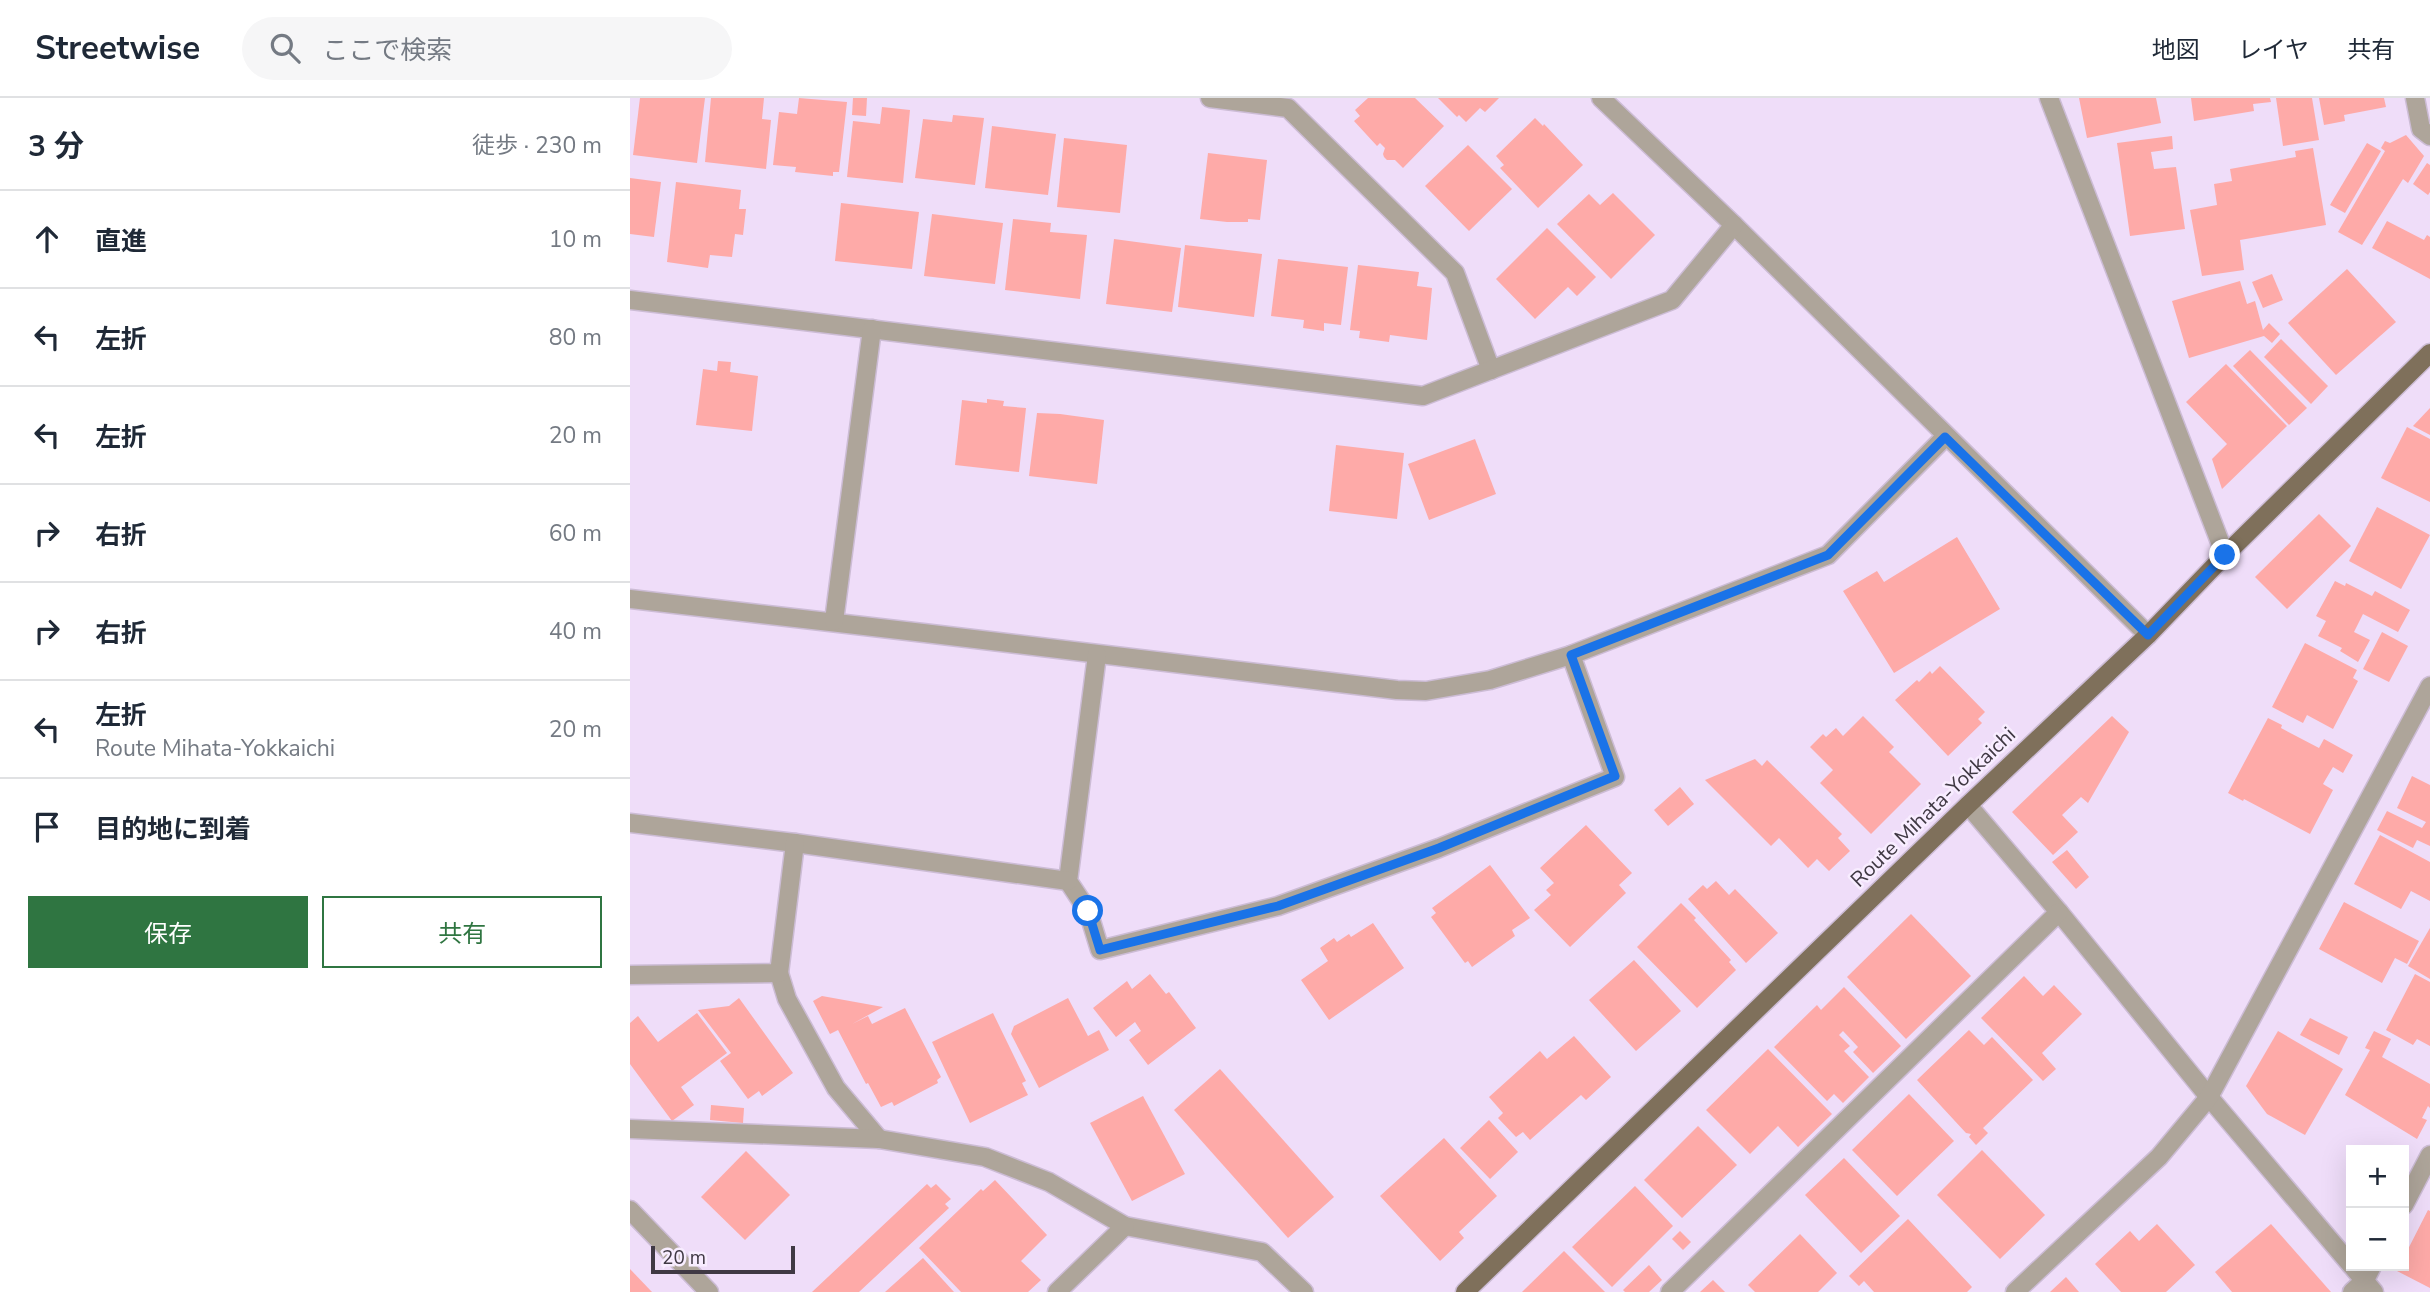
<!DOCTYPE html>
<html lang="ja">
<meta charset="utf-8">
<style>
:root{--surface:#fff;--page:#f6f6f7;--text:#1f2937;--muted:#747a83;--line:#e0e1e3;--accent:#2f7541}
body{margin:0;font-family:"Nunito Sans","Noto Sans JP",sans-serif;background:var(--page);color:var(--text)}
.controls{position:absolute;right:21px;bottom:21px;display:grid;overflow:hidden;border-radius:0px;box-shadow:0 7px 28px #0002}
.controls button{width:63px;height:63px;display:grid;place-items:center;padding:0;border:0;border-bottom:2px solid var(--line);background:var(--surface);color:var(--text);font:35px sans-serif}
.scale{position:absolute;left:21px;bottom:18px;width:144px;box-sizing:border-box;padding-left:7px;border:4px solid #403944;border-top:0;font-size:19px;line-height:24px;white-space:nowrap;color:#403944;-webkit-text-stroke:5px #f8edff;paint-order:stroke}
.stop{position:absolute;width:21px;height:21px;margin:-16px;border:5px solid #1a73e8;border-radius:50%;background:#fff}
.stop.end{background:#1a73e8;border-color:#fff;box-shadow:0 2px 7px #0008}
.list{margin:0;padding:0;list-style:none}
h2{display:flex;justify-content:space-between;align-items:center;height:91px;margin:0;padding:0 28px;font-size:30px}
h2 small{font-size:23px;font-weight:400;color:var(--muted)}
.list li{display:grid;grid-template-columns:46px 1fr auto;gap:21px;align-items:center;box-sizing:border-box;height:98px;padding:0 28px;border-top:2px solid var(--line)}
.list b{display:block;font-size:26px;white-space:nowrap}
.list p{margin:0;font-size:23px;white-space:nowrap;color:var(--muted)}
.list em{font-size:23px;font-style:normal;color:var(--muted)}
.actions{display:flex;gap:14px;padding:21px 28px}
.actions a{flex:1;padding:16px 0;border:2px solid var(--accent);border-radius:0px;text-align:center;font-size:24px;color:var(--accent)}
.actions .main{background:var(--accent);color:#fff}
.icon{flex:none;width:38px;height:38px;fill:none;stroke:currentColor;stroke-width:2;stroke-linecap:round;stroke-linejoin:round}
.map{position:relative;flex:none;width:1800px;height:1194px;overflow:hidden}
header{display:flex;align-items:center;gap:42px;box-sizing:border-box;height:98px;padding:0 35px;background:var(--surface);border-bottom:2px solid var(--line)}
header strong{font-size:33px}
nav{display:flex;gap:38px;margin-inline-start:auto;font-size:24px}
.search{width:490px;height:63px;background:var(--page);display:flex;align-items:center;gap:18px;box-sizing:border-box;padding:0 24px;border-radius:38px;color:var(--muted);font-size:26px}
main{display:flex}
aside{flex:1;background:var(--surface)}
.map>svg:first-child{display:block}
.building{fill:#feaaa8}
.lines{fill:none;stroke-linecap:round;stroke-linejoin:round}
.minor-casing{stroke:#ccbcd5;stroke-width:21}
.major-casing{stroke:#ccbcd5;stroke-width:21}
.minor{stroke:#aea59a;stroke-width:18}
.major{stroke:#7f705b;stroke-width:18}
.route{stroke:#1a73e8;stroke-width:9}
.labels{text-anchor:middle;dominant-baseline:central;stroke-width:5;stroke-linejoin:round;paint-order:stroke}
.street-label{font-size:21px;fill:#403944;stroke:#f8edff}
</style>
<header>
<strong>Streetwise</strong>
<div class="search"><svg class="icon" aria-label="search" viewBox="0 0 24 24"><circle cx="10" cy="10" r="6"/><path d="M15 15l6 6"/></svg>ここで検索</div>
<nav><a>地図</a><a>レイヤ</a><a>共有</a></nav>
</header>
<main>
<aside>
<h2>3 分<small>徒歩 · 230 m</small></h2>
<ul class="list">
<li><svg class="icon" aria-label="ahead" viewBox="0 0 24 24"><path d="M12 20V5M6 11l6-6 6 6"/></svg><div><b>直進</b></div><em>10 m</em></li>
<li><svg class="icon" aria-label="left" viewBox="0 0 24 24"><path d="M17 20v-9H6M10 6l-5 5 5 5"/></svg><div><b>左折</b></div><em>80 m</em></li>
<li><svg class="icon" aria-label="left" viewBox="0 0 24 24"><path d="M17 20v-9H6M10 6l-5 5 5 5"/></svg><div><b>左折</b></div><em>20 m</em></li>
<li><svg class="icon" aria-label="right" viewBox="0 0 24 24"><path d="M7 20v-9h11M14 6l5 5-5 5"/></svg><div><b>右折</b></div><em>60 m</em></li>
<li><svg class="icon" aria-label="right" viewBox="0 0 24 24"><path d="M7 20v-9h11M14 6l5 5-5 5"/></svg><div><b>右折</b></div><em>40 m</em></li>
<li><svg class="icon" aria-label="left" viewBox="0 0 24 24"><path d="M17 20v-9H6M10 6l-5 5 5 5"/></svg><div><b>左折</b><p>Route Mihata-Yokkaichi</p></div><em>20 m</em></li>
<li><svg class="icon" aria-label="arrive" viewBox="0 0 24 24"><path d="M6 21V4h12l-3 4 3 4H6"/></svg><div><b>目的地に到着</b></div></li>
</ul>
<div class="actions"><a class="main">保存</a><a>共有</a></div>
</aside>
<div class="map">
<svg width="1800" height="1194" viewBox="0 0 1800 1194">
<rect width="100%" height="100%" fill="#efddf9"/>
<g class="building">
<path d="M 10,0 L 75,0 L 67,65 L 3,57 Z"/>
<path d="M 81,0 L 134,0 L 132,21 L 141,22 L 136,71 L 75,64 Z"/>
<path d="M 169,0 L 217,4 L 209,74 L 203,74 L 203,78 L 165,74 L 166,69 L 143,67 L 149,14 L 167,16 Z"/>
<path d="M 223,0 L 237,0 L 236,18 L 222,17 Z"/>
<path d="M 738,0 L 785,0 L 814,28 L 773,70 L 765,62 L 757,62 L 754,59 L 753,56 L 755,50 L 750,45 L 747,48 L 724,23 L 730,18 L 725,12 Z"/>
<path d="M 808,0 L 869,0 L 855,14 L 850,10 L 836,24 L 829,17 L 827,19 Z"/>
<path d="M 1449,0 L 1526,0 L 1531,25 L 1457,40 Z"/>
<path d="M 1561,0 L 1640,0 L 1641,4 L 1623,6 L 1624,13 L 1564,23 Z"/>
<path d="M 1646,0 L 1682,0 L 1689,42 L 1653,48 Z"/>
<path d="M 1689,0 L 1754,0 L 1756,9 L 1714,17 L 1715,23 L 1694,27 Z"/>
<path d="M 252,9 L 280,12 L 273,85 L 217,79 L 223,23 L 250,26 Z"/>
<path d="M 323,17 L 354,20 L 345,87 L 285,80 L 293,21 L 322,24 Z"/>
<path d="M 905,20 L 913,28 L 914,26 L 953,67 L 908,110 L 870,70 L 874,67 L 866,58 Z"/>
<path d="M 362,28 L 426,36 L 418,97 L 355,90 Z"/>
<path d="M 1776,37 L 1794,58 L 1778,85 L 1773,81 L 1732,147 L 1708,134 L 1755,53 L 1751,50 L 1755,43 L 1760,45 Z"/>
<path d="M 1542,38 L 1543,51 L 1521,54 L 1524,71 L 1546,69 L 1555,131 L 1500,138 L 1487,45 Z"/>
<path d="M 434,40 L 497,47 L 490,115 L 427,109 Z"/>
<path d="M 1737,45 L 1751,53 L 1715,115 L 1700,107 Z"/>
<path d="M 838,47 L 882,91 L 839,133 L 795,88 Z"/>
<path d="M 1683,50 L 1696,127 L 1610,142 L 1614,172 L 1572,178 L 1560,112 L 1587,107 L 1584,86 L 1602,83 L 1600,71 L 1666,59 L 1665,53 Z"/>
<path d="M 578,55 L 637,62 L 630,122 L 618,121 L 618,124 L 597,124 L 570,121 Z"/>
<path d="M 1797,65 L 1800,67 L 1800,94 L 1798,97 L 1783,86 Z"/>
<path d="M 0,80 L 31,84 L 24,139 L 0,136 Z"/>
<path d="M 46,84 L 111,92 L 109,111 L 116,111 L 113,137 L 105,136 L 102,159 L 80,157 L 78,170 L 37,164 Z"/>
<path d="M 983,95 L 1025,137 L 981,181 L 927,126 L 959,96 L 970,107 Z"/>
<path d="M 211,105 L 289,114 L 282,171 L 205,163 Z"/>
<path d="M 302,116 L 373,125 L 365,186 L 294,178 Z"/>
<path d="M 383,121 L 421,125 L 420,134 L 457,137 L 450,201 L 375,192 Z"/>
<path d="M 1757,123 L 1794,142 L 1797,137 L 1800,139 L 1800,181 L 1742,150 Z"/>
<path d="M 917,130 L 966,179 L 947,198 L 938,189 L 905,221 L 866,181 Z"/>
<path d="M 484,141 L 551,150 L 542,214 L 476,206 Z"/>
<path d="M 555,147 L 632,156 L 624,219 L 548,209 Z"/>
<path d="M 648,161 L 718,169 L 711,227 L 694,225 L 694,233 L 673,230 L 674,222 L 641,218 Z"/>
<path d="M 728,167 L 789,174 L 787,188 L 802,190 L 797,242 L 760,237 L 759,244 L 729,240 L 730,233 L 720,232 Z"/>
<path d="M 1717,171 L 1766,224 L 1706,277 L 1658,225 Z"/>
<path d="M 1642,176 L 1653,202 L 1633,210 L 1622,184 Z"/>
<path d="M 1610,183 L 1617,206 L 1625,203 L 1633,232 L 1639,225 L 1650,236 L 1642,245 L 1634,238 L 1559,260 L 1542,203 Z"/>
<path d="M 1651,241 L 1698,288 L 1681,306 L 1634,259 Z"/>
<path d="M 1620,252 L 1677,310 L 1659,327 L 1603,268 Z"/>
<path d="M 88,263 L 101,264 L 100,274 L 128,278 L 122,333 L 66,327 L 73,271 L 87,273 Z"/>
<path d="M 1596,266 L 1657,328 L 1592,391 L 1582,361 L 1597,346 L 1556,304 Z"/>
<path d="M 357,301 L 374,303 L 373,308 L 396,310 L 389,374 L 325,367 L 332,302 L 357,305 Z"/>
<path d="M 1800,310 L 1800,337 L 1783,328 Z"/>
<path d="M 407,315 L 430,316 L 474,322 L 467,386 L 399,378 Z"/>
<path d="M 1777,329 L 1800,341 L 1800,404 L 1751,380 Z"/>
<path d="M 845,341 L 866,396 L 799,422 L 778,366 Z"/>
<path d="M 706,347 L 774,355 L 767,421 L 699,413 Z"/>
<path d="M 1747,409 L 1800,437 L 1771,491 L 1719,463 Z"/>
<path d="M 1689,416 L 1721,448 L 1657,511 L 1625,479 Z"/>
<path d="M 1327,439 L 1370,511 L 1264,575 L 1213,493 L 1247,473 L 1254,484 Z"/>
<path d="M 1705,483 L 1715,488 L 1716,485 L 1742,498 L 1745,493 L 1780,512 L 1768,534 L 1733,516 L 1724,534 L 1740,542 L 1728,564 L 1710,553 L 1712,550 L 1688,538 L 1696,523 L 1686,518 Z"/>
<path d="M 1752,534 L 1778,548 L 1759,584 L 1733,571 Z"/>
<path d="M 1675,545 L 1727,572 L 1723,580 L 1728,583 L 1703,631 L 1677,617 L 1673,625 L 1642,609 Z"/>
<path d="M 1310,568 L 1355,614 L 1348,621 L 1352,625 L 1318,658 L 1265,602 L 1287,582 L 1289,584 L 1300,573 L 1302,576 Z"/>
<path d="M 1233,618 L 1264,649 L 1259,654 L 1291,686 L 1241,736 L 1190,685 L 1203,672 L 1180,649 L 1193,636 L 1196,639 L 1206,630 L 1213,638 Z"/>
<path d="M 1482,618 L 1499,634 L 1458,705 L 1451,699 L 1432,717 L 1448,734 L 1423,757 L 1382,714 Z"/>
<path d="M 1638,620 L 1652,627 L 1651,630 L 1689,650 L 1694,641 L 1723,657 L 1713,675 L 1703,669 L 1693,686 L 1703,692 L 1680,736 L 1614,701 L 1613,703 L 1598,695 Z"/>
<path d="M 1125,661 L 1132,668 L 1137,662 L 1212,736 L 1208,740 L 1220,753 L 1199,773 L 1187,761 L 1178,770 L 1149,740 L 1141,748 L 1075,682 Z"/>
<path d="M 1782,678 L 1800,687 L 1800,748 L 1787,742 L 1783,750 L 1747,732 L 1757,713 L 1792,730 L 1796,724 L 1767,710 Z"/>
<path d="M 1050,689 L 1064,706 L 1038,728 L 1024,712 Z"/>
<path d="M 956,727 L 1002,775 L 989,787 L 996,795 L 940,849 L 904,812 L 921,797 L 916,792 L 924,785 L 910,770 Z"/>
<path d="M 1750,737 L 1800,764 L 1800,803 L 1781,793 L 1771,811 L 1724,786 Z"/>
<path d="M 1437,752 L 1459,779 L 1446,791 L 1422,764 Z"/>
<path d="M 860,767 L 900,820 L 882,832 L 885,838 L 842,869 L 838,863 L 835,865 L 801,819 L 806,815 L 802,810 Z"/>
<path d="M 1086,783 L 1099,797 L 1105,791 L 1148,835 L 1116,865 L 1058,801 L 1073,787 L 1077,791 Z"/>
<path d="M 1714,804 L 1789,843 L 1777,866 L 1765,860 L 1752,885 L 1689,851 Z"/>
<path d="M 1051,805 L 1066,820 L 1064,822 L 1101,862 L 1099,864 L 1106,872 L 1067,910 L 1007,849 Z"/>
<path d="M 1281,816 L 1341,878 L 1276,941 L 1217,879 Z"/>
<path d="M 743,825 L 774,870 L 699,922 L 671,882 L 698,863 L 690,850 L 704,840 L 707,844 L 719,836 L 721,839 Z"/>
<path d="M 1800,830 L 1800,881 L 1778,868 Z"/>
<path d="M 1004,862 L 1051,913 L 1006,953 L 959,902 Z"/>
<path d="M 520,876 L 536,896 L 539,894 L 566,930 L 518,967 L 499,942 L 511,933 L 505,924 L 486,939 L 463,910 L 497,883 L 502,891 Z"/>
<path d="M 1785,876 L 1800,884 L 1800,948 L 1787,941 L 1783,947 L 1756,932 Z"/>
<path d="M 1394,878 L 1413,898 L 1424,887 L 1452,916 L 1412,955 L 1426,971 L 1413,983 L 1351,920 Z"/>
<path d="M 1214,889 L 1271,948 L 1243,975 L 1223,954 L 1228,949 L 1213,933 L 1209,937 L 1220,948 L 1214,953 L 1239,979 L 1213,1005 L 1204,996 L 1197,1003 L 1144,949 L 1187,907 L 1191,912 Z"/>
<path d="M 192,898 L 253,909 L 222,926 L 238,918 L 242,926 L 275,910 L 311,979 L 307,982 L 308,985 L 264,1008 L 262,1004 L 251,1009 L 238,985 L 236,986 L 208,932 L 200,936 L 183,903 Z"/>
<path d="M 109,900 L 163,975 L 132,998 L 129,993 L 118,1001 L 90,963 L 101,955 L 68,912 L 99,908 Z"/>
<path d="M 438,900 L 458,938 L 469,932 L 479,952 L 409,990 L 381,936 L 384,928 Z"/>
<path d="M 67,915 L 97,955 L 51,989 L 64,1007 L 42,1023 L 0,966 L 0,925 L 8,918 L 28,944 Z"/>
<path d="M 363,915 L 396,983 L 392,985 L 398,997 L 340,1025 L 302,944 Z"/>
<path d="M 1680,920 L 1718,939 L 1709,957 L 1670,937 Z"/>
<path d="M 1339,932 L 1354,947 L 1362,939 L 1403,982 L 1353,1030 L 1358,1035 L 1346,1047 L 1339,1039 L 1341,1036 L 1336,1035 L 1287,982 Z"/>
<path d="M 1648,933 L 1713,971 L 1675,1037 L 1637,1016 L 1616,988 Z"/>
<path d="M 1744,933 L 1761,941 L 1752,959 L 1800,986 L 1800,1010 L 1798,1008 L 1792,1020 L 1797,1022 L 1787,1041 L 1715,997 L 1740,952 L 1735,950 Z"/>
<path d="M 944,938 L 981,979 L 956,1002 L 951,997 L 900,1042 L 893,1034 L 886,1039 L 868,1020 L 873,1015 L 859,999 L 910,953 L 917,961 Z"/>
<path d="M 1138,951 L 1202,1016 L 1168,1049 L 1148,1028 L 1120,1056 L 1076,1012 Z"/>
<path d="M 590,971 L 704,1099 L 658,1140 L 544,1012 Z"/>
<path d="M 1279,996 L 1324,1043 L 1267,1098 L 1222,1052 Z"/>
<path d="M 513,998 L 555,1076 L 502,1103 L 460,1025 Z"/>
<path d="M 81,1007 L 114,1010 L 113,1025 L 80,1022 Z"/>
<path d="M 859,1022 L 888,1054 L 860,1081 L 830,1050 Z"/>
<path d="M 1068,1028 L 1107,1067 L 1052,1120 L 1014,1082 Z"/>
<path d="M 814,1040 L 867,1098 L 829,1134 L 834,1140 L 810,1163 L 750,1098 Z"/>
<path d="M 1352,1052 L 1415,1117 L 1370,1161 L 1307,1097 Z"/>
<path d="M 116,1053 L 160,1097 L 115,1142 L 71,1099 Z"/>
<path d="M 1214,1060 L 1270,1118 L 1231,1155 L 1175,1097 Z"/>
<path d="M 365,1082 L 417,1137 L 391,1163 L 411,1182 L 398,1194 L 331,1194 L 289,1150 L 351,1091 L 353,1093 Z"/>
<path d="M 297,1086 L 301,1090 L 306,1086 L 321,1101 L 315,1106 L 319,1110 L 229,1194 L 182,1194 Z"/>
<path d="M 1005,1088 L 1043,1128 L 982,1189 L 942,1149 Z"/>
<path d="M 1798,1112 L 1800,1113 L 1800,1190 L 1767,1173 L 1770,1168 L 1774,1168 L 1774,1159 Z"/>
<path d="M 1278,1121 L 1342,1189 L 1337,1194 L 1244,1194 L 1234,1183 L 1229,1188 L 1219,1178 Z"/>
<path d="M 1527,1126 L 1565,1167 L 1536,1194 L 1491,1194 L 1465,1166 L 1500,1133 L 1509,1143 Z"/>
<path d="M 1641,1126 L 1701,1194 L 1602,1194 L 1585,1174 Z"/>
<path d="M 1050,1133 L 1061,1144 L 1053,1152 L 1042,1141 Z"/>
<path d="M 1170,1136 L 1207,1175 L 1188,1194 L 1125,1194 L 1118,1187 Z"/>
<path d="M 934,1153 L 975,1194 L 892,1194 Z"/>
<path d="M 293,1160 L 324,1194 L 255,1194 Z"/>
<path d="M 1019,1167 L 1032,1182 L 1019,1194 L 995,1194 L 993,1192 Z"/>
<path d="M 0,1171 L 22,1194 L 0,1194 Z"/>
<path d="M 1436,1179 L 1449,1194 L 1420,1194 Z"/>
<path d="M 1083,1182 L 1095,1194 L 1070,1194 Z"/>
</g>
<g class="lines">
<g class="minor-casing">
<g id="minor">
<path d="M 580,0 L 658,10 L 825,175 L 861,272"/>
<path d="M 971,0 L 1104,127 L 1518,537"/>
<path d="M 1419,0 L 1595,457"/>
<path d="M 1785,0 L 1791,31 L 1800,38"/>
<path d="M 0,202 L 793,298 L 1042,202 L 1104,127"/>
<path d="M 0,501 C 256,529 511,562 767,592 L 796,593 L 860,582 L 941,557 L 1198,457 L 1315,339"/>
<path d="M 204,523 L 242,231"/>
<path d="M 467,557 L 438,783 L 458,813 L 470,852 L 648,808 L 809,750 L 985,679 L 941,557"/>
<path d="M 1338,707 L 1429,814 L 1579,999 L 1721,1167"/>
<path d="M 0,725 L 165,745 L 438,783"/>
<path d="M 149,875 L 157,901 L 206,990 L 249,1041"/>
<path d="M 0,877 L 149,875 L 165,745"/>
<path d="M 0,1031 L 249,1041 L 355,1059 L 419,1084 L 495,1128 L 632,1154 L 674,1194"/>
<path d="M 1774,1107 L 1800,1057"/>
<path d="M 0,1112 L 79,1194"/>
<path d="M 1722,1168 L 1744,1194"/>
<path d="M 427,1194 L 495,1128"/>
<path d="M 1040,1194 L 1429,814"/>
<path d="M 1385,1194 L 1529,1059 L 1579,999 L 1800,588"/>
<path d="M 1722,1194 L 1735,1182 L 1742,1168"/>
</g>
</g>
<g class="major-casing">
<path id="major" d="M 835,1194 L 1338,707 L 1518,537 L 1595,457 L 1800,255"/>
</g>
<use href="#minor" class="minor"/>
<use href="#major" class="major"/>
</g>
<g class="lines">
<path class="route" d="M 458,813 L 470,852 L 648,808 L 809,750 L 985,678 L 941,557 L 1198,457 L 1315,339 L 1518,537 L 1595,457"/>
</g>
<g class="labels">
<g class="street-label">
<text transform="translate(1303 709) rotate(-44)">Route Mihata-Yokkaichi</text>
</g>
</g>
</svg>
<div class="controls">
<button>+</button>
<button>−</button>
</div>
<div class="scale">20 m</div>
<div class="stop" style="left:458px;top:813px"></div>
<div class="stop end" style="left:1595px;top:457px"></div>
</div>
</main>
